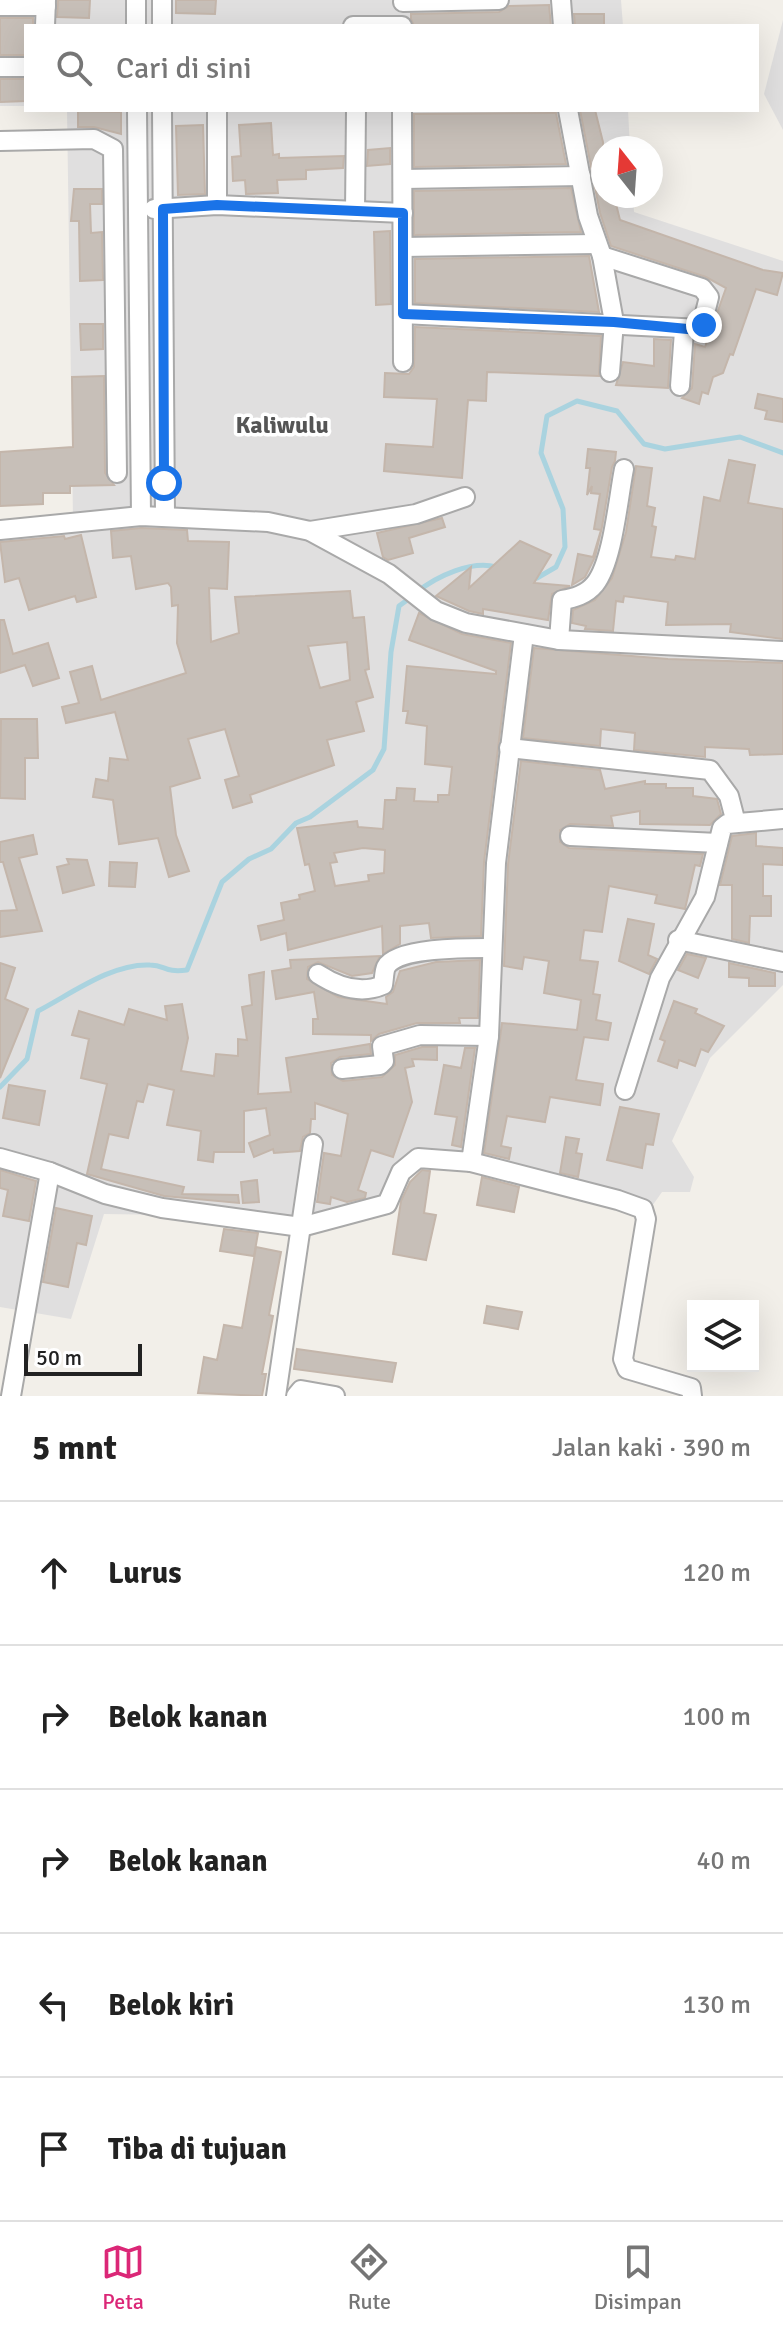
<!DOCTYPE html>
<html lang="id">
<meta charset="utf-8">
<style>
:root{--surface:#fff;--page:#f6f6f6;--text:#222;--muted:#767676;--line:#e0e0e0;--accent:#db2777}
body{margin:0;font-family:Signika,sans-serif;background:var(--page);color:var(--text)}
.controls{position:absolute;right:24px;bottom:24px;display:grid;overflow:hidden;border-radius:0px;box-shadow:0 8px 32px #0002}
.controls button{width:72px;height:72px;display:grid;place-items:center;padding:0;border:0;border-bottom:2px solid var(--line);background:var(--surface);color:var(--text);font:40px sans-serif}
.compass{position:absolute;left:591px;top:136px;width:72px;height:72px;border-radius:50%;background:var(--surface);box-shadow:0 8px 32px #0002;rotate:343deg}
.scale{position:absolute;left:24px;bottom:20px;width:118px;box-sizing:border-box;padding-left:8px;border:4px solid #222;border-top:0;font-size:22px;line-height:28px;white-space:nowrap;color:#222;-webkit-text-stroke:6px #fff;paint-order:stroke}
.stop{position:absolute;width:24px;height:24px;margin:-18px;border:6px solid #1a73e8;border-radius:50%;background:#fff}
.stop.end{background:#1a73e8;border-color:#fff;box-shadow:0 2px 8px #0008}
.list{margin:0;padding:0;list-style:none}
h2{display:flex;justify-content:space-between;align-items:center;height:104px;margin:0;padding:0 32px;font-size:34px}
h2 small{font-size:26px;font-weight:400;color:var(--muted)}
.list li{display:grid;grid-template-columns:52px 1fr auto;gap:24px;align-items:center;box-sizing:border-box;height:144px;padding:0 32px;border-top:2px solid var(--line)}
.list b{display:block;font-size:30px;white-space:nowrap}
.list em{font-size:26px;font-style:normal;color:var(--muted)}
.icon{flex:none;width:44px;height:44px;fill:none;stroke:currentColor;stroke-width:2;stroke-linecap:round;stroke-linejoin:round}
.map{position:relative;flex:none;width:783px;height:1396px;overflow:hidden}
.search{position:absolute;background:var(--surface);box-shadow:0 8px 32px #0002;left:24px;right:24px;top:24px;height:88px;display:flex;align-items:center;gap:20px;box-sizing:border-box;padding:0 28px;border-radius:0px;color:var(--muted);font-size:30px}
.sheet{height:824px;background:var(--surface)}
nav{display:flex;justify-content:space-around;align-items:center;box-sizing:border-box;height:112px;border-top:2px solid var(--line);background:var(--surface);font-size:22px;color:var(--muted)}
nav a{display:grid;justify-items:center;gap:4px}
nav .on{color:var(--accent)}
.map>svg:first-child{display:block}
.residential{fill:#e0dfdf}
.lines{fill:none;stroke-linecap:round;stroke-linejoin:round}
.stream{stroke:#aad3df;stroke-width:5}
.building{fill:#c7bfb8;stroke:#c4b6ab;stroke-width:2;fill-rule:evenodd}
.minor-casing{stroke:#a9a9a9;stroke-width:22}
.minor{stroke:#fff;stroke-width:18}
.route{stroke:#1a73e8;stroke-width:10}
.labels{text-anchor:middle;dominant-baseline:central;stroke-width:7;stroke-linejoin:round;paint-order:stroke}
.quarter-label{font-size:24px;font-weight:bold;fill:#555;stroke:#fff}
</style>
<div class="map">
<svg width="783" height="1396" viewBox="0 0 783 1396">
<rect width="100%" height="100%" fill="#f2efe9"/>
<g class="residential">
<path d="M 0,0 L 621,0 L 623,26 L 26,26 L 26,106 L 0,106 Z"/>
<path d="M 783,20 L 783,130 L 764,94 Z"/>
<path d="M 67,110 L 628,110 L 630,148 L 603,148 L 603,196 L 633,196 L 634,212 L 783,261 L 783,985 L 710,1058 L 672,1141 L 694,1177 L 690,1192 L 662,1192 L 650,1209 L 409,1156 L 377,1203 L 312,1217 L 104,1214 L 71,1319 L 0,1307 L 0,530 L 73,519 Z"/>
</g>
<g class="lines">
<g class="stream">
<path d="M 532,577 L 537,578 L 556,567 L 565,547 L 563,509 L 541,453 L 547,416 L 577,401 L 617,411 L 644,444 L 665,449 L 740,437 L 783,453"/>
<path d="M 417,592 C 437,576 472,560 496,567"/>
<path d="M 0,1087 L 27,1059 L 38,1011 C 71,994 112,963 150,965 C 166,965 164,973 187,970 L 222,882 L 249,859 L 271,849 L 296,823 L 310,817 L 373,770 L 384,749 L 391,652 L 399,606 L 410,598"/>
</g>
</g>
<g class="building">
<path d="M 58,0 L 90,0 L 89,18 L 57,17 Z"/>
<path d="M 176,0 L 216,0 L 215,14 L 176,13 Z"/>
<path d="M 549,5 L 551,26 L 414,26 L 411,19 L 411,14 L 499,12 L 509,6 Z"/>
<path d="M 574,14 L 604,14 L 604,26 L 575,26 Z"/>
<path d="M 0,18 L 33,18 L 33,26 L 26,26 L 26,55 L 0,55 Z"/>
<path d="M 0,79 L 26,79 L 26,101 L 0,102 Z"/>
<path d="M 580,110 L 595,110 L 603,142 L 603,196 L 614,196 L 620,220 L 763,270 L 783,273 L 777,295 L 756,289 L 733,355 L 730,354 L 723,373 L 713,377 L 708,394 L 702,392 L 699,404 L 682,398 L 692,388 L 695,344 L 705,347 L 726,288 L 706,277 L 611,246 L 600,213 Z"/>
<path d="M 78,111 L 121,112 L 121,134 L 94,127 L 78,127 Z"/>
<path d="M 553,113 L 556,113 L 566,164 L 414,167 L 414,114 Z"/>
<path d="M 271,123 L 273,155 L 279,154 L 279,158 L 344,156 L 343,168 L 306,170 L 306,179 L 277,180 L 278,193 L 246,194 L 245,180 L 233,181 L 232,157 L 241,156 L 239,125 Z"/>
<path d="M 203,125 L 205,194 L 178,195 L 176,126 Z"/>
<path d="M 390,148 L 390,164 L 367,166 L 368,150 Z"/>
<path d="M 571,188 L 581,232 L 414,235 L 414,191 Z"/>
<path d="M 74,189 L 102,189 L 102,204 L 90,204 L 91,233 L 102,232 L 103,280 L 80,281 L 79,221 L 71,221 Z"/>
<path d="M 390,231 L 391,304 L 376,305 L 374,232 Z"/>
<path d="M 589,256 L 599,312 L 415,303 L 415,259 Z"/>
<path d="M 80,324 L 103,324 L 103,349 L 81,350 Z"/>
<path d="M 415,327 L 601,336 L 599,376 L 487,372 L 486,401 L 468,400 L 462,478 L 384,471 L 386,444 L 433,447 L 437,399 L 384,397 L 385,373 L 409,374 L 414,367 Z"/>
<path d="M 654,339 L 671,340 L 668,388 L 616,385 L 623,362 L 654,366 Z"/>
<path d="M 104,376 L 105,473 L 114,485 L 70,486 L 70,493 L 43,493 L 43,504 L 0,506 L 0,452 L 73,447 L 72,377 Z"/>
<path d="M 758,394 L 783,399 L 783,422 L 765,419 L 767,411 L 755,408 Z"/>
<path d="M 588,449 L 616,452 L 615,461 L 612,467 L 602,527 L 595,557 L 585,577 L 572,585 L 578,554 L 593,557 L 601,530 L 594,529 L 600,494 L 591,493 L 592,486 L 587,495 L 590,468 L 586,468 Z"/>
<path d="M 729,460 L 755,465 L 748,503 L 783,509 L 783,639 L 730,632 L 731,624 L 666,625 L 668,602 L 624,596 L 623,602 L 616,601 L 613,631 L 585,629 L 586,626 L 572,623 L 573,610 L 595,600 L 612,578 L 626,532 L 636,466 L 652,468 L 647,506 L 655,508 L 652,526 L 656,527 L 651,557 L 675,560 L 676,556 L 695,559 L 704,497 L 720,501 Z"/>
<path d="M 442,518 L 445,527 L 409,538 L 413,553 L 388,560 L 383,557 L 377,533 Z"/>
<path d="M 141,528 L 187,530 L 188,541 L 229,542 L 227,589 L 209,588 L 211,642 L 239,633 L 235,597 L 350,591 L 353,618 L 364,617 L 369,669 L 365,670 L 373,697 L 356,702 L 364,731 L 327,740 L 334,765 L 250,795 L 252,802 L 233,808 L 225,780 L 239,776 L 225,729 L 188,739 L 200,778 L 170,787 L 176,835 L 189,871 L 169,877 L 158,838 L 119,844 L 113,800 L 93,797 L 96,779 L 108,781 L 110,758 L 128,760 L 115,712 L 66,723 L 62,707 L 79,703 L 70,672 L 92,666 L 101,700 L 186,673 L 177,643 L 178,605 L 172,606 L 171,587 L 168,583 L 136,589 L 131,556 L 113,558 L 111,531 ZM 347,642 L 350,680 L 320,688 L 308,646 Z"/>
<path d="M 81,535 L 96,597 L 77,602 L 75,596 L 29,610 L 19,578 L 5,582 L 0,542 L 64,536 L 65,539 Z"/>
<path d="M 520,541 L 551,555 L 534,583 L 570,586 L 552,594 L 548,620 L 483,609 L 483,614 L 469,611 L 436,596 L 471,567 L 469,588 Z"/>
<path d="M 419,613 L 462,634 L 511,643 L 484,862 L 481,936 L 431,938 L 429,923 L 400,926 L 400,944 L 383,954 L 382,926 L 288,950 L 286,933 L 261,940 L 258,926 L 284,920 L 281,903 L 300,899 L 299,895 L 315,891 L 309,864 L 305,865 L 297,828 L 357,821 L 358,827 L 383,829 L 385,800 L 396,800 L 397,788 L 415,789 L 414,801 L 438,802 L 438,795 L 449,795 L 452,767 L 425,764 L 427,726 L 406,723 L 408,711 L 403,711 L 407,666 L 496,674 L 496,671 L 409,640 ZM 363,848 L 385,850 L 384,873 L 368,875 L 369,881 L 335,886 L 330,863 L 337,862 L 334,853 Z"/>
<path d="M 0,620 L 4,620 L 13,654 L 48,643 L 59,678 L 33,686 L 25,665 L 0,673 Z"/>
<path d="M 534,648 L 668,659 L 783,663 L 783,754 L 750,755 L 749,749 L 705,747 L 705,757 L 634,750 L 635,733 L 601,729 L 600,746 L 523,738 Z"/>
<path d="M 1,719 L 37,719 L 38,758 L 25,758 L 25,799 L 0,798 Z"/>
<path d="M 521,761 L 600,770 L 605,789 L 645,781 L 645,784 L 666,784 L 666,788 L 693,788 L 693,796 L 717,799 L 721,814 L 710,825 L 640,824 L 640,811 L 611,816 L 613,826 L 570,824 L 560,830 L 560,842 L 569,848 L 703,854 L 700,866 L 695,865 L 685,909 L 655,903 L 657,895 L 609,886 L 602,932 L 584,930 L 580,960 L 598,962 L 593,994 L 600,995 L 596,1020 L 611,1023 L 608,1040 L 584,1037 L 576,1080 L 603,1084 L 600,1105 L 550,1097 L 545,1122 L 507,1116 L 501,1146 L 511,1148 L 509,1159 L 484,1153 L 502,1023 L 577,1030 L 581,1000 L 544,993 L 549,961 L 524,957 L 522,969 L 504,966 L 508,864 Z"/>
<path d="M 756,833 L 756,846 L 783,848 L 783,865 L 763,864 L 763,896 L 771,896 L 771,916 L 750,916 L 749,943 L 732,939 L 732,885 L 720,885 L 732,836 Z"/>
<path d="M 33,835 L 37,854 L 19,858 L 42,931 L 0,937 L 0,911 L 17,910 L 3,862 L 0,862 L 0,842 Z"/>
<path d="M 67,859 L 87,860 L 94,885 L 63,893 L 57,867 L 69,864 Z"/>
<path d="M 110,862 L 137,863 L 135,887 L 109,886 Z"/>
<path d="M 628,919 L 654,924 L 648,955 L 657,959 L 649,974 L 619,961 Z"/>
<path d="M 687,954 L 706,958 L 698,978 L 678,970 Z"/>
<path d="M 380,956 L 372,973 L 352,976 L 318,962 L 308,967 L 307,979 L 338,997 L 387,1004 L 386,997 L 393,992 L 400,971 L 436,962 L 480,960 L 478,1018 L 459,1018 L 460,1023 L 417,1023 L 379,1034 L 371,1041 L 371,1035 L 313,1034 L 313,1019 L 318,1019 L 314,992 L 276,999 L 272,971 L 291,968 L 290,960 Z"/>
<path d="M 0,963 L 15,968 L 5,999 L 28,1009 L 0,1078 Z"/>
<path d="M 729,963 L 775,973 L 775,986 L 749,986 L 749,978 L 729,977 Z"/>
<path d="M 264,972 L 258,1094 L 291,1092 L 286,1058 L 370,1044 L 371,1054 L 340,1057 L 331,1063 L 332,1075 L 343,1081 L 382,1077 L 395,1065 L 395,1055 L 422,1047 L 437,1047 L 437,1060 L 412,1059 L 414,1066 L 405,1068 L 412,1102 L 393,1157 L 371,1150 L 358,1190 L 366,1193 L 365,1198 L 347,1202 L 331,1197 L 330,1204 L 317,1202 L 324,1153 L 341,1156 L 348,1114 L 315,1103 L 315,1119 L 311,1119 L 310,1133 L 303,1137 L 300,1151 L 274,1153 L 273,1149 L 254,1157 L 249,1143 L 270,1135 L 266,1108 L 244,1111 L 244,1152 L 214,1152 L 213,1162 L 198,1160 L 201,1131 L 167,1125 L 174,1090 L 148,1084 L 143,1102 L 137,1101 L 128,1138 L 109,1134 L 101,1169 L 184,1187 L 182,1194 L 238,1195 L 239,1203 L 164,1196 L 87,1174 L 107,1084 L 81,1078 L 89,1039 L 72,1035 L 79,1011 L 124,1025 L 129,1009 L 167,1020 L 165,1006 L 182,1004 L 188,1038 L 181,1071 L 214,1076 L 216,1054 L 238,1056 L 238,1039 L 247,1040 L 242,1007 L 252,1005 L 249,975 Z"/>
<path d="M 674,1001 L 697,1009 L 695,1013 L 724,1026 L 708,1052 L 701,1049 L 695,1066 L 679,1060 L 677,1068 L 658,1061 L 665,1041 L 660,1039 Z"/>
<path d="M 465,1048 L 475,1048 L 461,1147 L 452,1145 L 457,1117 L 435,1114 L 444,1065 L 461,1068 Z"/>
<path d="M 9,1085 L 45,1091 L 39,1125 L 3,1118 Z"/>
<path d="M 620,1107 L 659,1114 L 653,1145 L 646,1144 L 642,1168 L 607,1160 Z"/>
<path d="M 566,1137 L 579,1139 L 576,1153 L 582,1154 L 578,1177 L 560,1173 Z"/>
<path d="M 0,1170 L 36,1181 L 29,1221 L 3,1216 L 8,1190 L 0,1188 Z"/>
<path d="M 422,1170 L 430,1171 L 424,1213 L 436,1215 L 426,1260 L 393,1254 L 401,1201 L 410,1182 Z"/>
<path d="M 482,1177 L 519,1187 L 514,1212 L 477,1205 Z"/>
<path d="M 257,1180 L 259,1202 L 243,1203 L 241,1182 Z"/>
<path d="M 56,1208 L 92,1216 L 86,1245 L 77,1243 L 68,1287 L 43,1282 Z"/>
<path d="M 224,1229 L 258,1233 L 254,1256 L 220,1251 Z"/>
<path d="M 256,1247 L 281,1252 L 269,1315 L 273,1316 L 262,1374 L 266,1374 L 262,1396 L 198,1393 L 204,1357 L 217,1360 L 224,1325 L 242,1328 Z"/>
<path d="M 487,1306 L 522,1312 L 518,1329 L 484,1323 Z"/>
<path d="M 297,1349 L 396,1363 L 392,1382 L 294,1369 Z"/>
</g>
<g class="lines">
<g class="minor-casing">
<g id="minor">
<path d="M 136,0 L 136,26"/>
<path d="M 561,0 L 563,26"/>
<path d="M 403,2 L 499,0"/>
<path d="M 0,6 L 46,6"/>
<path d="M 45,26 L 46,0"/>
<path d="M 162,26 L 162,0"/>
<path d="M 353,26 L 402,26"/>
<path d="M 0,67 L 26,67"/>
<path d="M 137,110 L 141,516"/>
<path d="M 162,110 L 165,515"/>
<path d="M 402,110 L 403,362"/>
<path d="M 568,110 L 588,216 L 602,256 L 614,322 L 610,372"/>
<path d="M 0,141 L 94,139 L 113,149 L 117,473"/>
<path d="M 403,179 L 581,176"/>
<path d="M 217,205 L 217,110"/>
<path d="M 154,209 L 217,205 L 403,213"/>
<path d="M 355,211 L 356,110"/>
<path d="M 403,247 L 596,244"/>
<path d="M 403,314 L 701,329 L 709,297 L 702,288 L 602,256"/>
<path d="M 680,386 L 684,331"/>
<path d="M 0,530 L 141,516 L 268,522 L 310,531 L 389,574 L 436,611 L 466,623 L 559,640 L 783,651"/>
<path d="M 310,531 L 416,514 L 465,497"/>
<path d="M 559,640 L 562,600 C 574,598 586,595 595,584 C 613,561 618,499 624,469"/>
<path d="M 509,748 L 710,770 L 729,796 L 736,823"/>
<path d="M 570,836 L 718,843"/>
<path d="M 678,940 L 783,962"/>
<path d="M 318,974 C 338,987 360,995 383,985 C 384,980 384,971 386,967 C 397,947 471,948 492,948"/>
<path d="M 342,1069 L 380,1065 L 384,1061 L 382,1046 L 420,1035 L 489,1036"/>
<path d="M 625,1090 L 660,978 L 705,897 L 722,828 L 727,824 L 783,819"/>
<path d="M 0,1158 L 50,1172 L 105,1194 L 162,1208 L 301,1227 L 387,1204 L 401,1172 L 418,1158 L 471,1162 L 489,1036 L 496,863 L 524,634"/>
<path d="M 471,1162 L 618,1200 L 643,1209 L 646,1219 L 623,1359 L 627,1369 L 691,1388 L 692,1396"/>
<path d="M 11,1396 L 50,1172"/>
<path d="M 276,1396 L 313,1144"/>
<path d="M 296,1396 L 301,1390 L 335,1396"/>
</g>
</g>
<use href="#minor" class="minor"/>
</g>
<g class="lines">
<path class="route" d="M 164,483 L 163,209 L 217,205 L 403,213 L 403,314 L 614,322 L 698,330 L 704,325"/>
</g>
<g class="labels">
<g class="quarter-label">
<text x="282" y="425">Kaliwulu</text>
</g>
</g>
</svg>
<div class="controls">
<button><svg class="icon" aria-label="layers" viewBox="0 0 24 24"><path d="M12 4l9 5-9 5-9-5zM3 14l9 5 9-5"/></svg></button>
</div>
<svg class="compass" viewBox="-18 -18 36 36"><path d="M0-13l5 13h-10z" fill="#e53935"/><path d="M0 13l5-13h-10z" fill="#767676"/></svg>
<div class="scale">50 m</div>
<div class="stop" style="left:164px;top:483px"></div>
<div class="stop end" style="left:704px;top:325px"></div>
<div class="search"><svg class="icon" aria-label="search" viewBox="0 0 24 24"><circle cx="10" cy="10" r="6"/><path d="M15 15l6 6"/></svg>Cari di sini</div>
</div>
<section class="sheet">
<h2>5 mnt<small>Jalan kaki · 390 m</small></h2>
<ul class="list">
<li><svg class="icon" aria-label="ahead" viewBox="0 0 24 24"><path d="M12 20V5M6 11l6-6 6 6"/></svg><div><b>Lurus</b></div><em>120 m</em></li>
<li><svg class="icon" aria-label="right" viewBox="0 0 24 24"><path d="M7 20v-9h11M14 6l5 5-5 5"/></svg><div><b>Belok kanan</b></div><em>100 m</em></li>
<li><svg class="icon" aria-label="right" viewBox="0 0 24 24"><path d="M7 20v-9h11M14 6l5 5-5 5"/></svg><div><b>Belok kanan</b></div><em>40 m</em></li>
<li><svg class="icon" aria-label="left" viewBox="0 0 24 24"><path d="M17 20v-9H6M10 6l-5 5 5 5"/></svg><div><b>Belok kiri</b></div><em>130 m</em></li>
<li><svg class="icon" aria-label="arrive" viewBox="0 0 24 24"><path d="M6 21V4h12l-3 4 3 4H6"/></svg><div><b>Tiba di tujuan</b></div></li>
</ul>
</section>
<nav>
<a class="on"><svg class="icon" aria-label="map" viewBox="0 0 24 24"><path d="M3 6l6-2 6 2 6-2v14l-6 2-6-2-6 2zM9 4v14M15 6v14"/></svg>Peta</a>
<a><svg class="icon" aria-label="directions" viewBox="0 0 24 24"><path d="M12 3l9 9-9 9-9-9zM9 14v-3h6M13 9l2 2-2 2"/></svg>Rute</a>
<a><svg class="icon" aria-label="saved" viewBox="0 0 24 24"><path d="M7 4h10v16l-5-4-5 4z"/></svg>Disimpan</a>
</nav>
